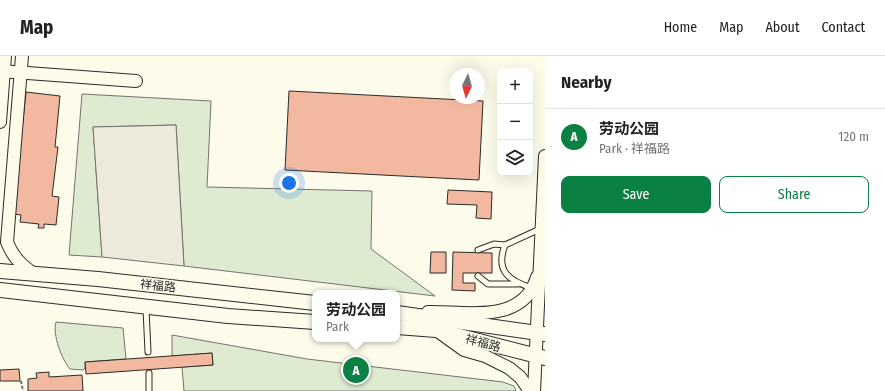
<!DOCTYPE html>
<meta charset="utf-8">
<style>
:root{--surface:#fff;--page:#f6f6f6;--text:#222;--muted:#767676;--line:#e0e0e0;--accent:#0b8043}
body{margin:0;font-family:"Fira Sans Condensed","Noto Sans SC",sans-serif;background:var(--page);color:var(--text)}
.controls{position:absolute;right:12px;top:12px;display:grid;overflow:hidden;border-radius:8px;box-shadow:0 4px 16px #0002}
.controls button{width:36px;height:36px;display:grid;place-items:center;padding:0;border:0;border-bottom:1px solid var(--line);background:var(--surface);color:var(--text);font:20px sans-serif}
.compass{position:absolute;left:449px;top:12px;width:36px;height:36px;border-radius:50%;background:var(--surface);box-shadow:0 4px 16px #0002;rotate:185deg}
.you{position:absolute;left:289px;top:127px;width:14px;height:14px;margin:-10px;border:3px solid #fff;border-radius:50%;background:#1a73e8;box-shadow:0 0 0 6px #1a73e833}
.badge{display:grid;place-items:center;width:26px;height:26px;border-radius:50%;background:var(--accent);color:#fff;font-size:13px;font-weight:700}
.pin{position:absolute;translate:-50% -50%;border:2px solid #fff;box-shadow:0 1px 4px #0006}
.popup{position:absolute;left:312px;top:234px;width:88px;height:52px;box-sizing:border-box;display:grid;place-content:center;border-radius:8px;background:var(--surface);filter:drop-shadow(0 1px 3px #0005);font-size:13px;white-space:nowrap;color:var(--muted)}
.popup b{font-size:15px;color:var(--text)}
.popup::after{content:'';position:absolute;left:50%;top:100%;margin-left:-8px;border:8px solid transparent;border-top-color:var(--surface)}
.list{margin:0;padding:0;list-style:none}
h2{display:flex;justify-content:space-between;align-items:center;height:52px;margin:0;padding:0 16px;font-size:17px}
h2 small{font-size:13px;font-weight:400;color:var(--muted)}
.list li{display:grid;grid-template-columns:26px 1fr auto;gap:12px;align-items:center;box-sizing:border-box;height:56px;padding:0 16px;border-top:1px solid var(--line)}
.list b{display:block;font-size:15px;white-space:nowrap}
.list p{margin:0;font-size:13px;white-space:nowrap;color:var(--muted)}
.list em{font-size:13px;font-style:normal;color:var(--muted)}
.actions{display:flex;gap:8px;padding:12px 16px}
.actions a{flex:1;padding:9px 0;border:1px solid var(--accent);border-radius:8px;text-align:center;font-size:14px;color:var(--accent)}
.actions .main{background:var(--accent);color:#fff}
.icon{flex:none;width:22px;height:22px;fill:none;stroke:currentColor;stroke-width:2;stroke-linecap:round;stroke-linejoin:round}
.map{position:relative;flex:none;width:545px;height:335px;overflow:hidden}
header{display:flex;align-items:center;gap:24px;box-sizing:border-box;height:56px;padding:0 20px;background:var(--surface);border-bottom:1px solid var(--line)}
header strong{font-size:19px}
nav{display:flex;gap:22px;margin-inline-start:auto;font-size:14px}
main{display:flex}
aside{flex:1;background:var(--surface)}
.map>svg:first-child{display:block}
.green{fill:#deebd1;stroke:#74746e}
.parking{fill:#eceadb;stroke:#74746e}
.building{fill:#f2b8a0;stroke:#2b2b2b}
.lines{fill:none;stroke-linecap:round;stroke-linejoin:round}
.service-casing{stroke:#2b2b2b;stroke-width:7}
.tertiary-casing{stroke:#2b2b2b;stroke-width:14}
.secondary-casing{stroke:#2b2b2b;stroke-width:16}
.path{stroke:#6a6964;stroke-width:2;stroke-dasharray:3 2;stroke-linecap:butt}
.service{stroke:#fdfbea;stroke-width:5}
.tertiary{stroke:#fdfbea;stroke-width:12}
.secondary{stroke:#fdfbea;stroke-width:14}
.labels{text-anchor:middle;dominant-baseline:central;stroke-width:3;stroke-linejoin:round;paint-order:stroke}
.street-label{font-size:12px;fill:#2b2b2b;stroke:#fdfbea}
</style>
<header>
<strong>Map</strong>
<nav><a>Home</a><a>Map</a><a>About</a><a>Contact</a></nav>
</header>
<main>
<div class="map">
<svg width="545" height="335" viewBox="0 0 545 335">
<rect width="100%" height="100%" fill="#fdfbea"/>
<g class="green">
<path d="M 82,38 L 211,45 L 207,131 L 372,135 L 371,193 L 435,240 L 184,210 L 176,69 L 93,71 L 102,201 L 69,199 Z"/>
<path d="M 56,266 L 123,272 L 126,303 L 85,306 L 85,312 L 83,314 L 70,313 C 62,304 52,278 56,266 Z"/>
<path d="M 172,279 L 307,303 L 503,326 L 514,330 L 516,335 L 184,335 L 182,311 L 213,309 L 212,297 L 172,300 Z"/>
</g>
<path class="parking" d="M 176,69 L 184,210 L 102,201 L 93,71 Z"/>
<g class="building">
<path d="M 289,35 L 483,45 L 479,124 L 285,114 Z"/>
<path d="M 26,36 L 60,40 L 55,91 L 58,91 L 52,140 L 59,141 L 56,169 L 44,168 L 44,172 L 38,172 L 39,168 L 20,166 L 21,159 L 13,158 Z"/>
<path d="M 448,134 L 492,136 L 491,163 L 476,162 L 477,149 L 447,148 Z"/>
<path d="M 431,196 L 446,196 L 446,217 L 430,217 Z"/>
<path d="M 453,196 L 492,197 L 492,217 L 463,217 L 463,227 L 475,227 L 475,235 L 452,234 Z"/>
<path d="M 212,297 L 213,309 L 86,318 L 85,306 Z"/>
<path d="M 19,313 L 20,325 L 0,325 L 0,314 Z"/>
<path d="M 49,316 L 49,321 L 82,319 L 83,335 L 28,335 L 28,323 L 37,322 L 36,317 Z"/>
</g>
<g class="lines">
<g class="service-casing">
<g id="service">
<path d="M 478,194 L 494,188 L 505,189"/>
<path d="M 478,220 L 488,228 L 518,228"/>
<path d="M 532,232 C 509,225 495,215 505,189 L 540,173"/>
<path d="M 146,253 L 148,296"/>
<path d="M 149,335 L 149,317"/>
</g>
</g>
<g class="tertiary-casing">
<g id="tertiary">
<path d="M 22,0 L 7,186 C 13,201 21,209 34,218"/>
<path d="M 0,15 L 136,25"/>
<path d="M 0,66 L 5,0"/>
<path d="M 428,256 C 465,255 523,269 537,221"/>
<path d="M 439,276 L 464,294 L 485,300 L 509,312 L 520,321 L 530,335"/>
<path d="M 534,335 L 545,100"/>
</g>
</g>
<g class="secondary-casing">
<g id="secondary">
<path d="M 0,215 L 98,223 L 315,247"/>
<path d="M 0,234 L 228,260 L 315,266"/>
<path d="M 397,257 L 545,278"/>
<path d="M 397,271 L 436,274 L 545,302"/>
</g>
</g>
<path class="path" d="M 21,325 L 23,335"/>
<use href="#service" class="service"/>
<use href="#tertiary" class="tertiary"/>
<use href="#secondary" class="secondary"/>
</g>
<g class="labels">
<g class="street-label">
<text transform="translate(158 230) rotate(6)">祥福路</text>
<text transform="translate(483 287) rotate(15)">祥福路</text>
</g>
</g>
</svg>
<div class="controls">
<button>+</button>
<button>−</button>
<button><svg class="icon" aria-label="layers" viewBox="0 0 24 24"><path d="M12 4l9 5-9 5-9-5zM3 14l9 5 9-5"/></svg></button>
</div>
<svg class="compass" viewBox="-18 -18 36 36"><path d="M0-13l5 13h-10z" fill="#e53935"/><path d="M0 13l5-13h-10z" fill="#767676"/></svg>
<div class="you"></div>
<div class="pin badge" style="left:356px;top:314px">A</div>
<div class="popup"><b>劳动公园</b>Park</div>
</div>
<aside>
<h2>Nearby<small></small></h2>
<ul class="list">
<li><span class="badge">A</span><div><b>劳动公园</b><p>Park · 祥福路</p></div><em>120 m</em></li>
</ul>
<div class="actions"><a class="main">Save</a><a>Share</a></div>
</aside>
</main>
